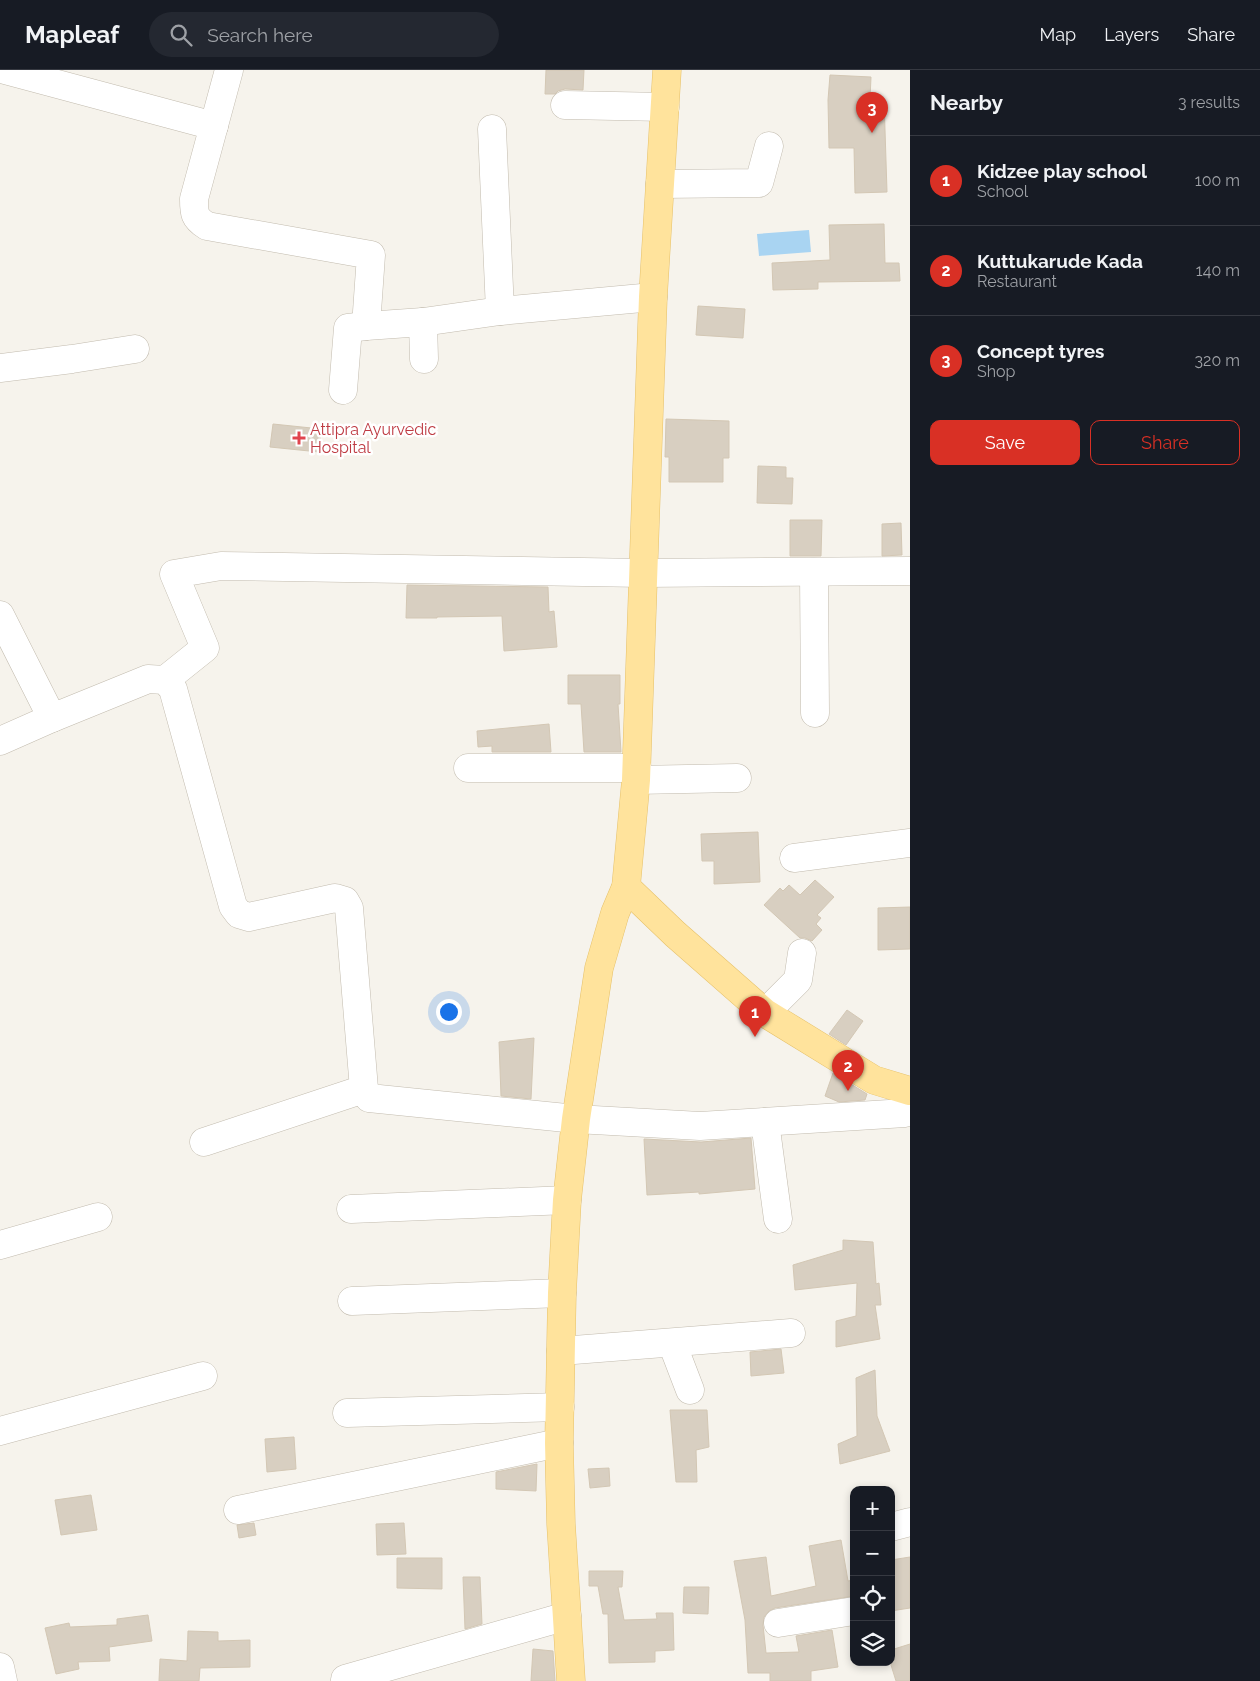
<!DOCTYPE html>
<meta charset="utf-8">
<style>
:root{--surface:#171b24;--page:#242831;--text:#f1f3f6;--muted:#9ea1a6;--line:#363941;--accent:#d93025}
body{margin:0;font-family:Raleway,sans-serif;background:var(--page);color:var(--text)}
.controls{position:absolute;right:15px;bottom:15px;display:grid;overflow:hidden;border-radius:10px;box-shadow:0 2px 8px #0003}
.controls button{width:45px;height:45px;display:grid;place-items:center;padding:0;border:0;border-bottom:1px solid var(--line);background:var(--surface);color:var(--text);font:25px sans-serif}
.you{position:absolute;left:448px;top:941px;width:18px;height:18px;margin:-12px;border:4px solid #fff;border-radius:50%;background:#1a73e8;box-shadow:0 0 0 8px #1a73e833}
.badge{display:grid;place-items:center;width:32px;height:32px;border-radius:50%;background:var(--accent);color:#fff;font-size:16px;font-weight:700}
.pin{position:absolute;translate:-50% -41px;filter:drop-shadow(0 1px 2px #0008)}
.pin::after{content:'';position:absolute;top:26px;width:18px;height:15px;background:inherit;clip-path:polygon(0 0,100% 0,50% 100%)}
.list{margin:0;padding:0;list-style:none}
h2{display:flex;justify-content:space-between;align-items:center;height:65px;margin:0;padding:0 20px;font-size:21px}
h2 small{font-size:16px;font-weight:400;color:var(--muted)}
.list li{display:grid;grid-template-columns:32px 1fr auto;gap:15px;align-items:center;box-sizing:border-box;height:90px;padding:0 20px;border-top:1px solid var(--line)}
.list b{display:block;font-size:19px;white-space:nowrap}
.list p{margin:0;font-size:16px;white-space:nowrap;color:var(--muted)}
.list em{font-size:16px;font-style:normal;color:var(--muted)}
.actions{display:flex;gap:10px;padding:15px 20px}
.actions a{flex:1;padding:11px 0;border:1px solid var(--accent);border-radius:10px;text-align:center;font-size:18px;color:var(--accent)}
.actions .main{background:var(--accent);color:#fff}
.icon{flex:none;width:28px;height:28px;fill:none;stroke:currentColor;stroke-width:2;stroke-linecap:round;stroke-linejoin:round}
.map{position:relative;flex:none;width:910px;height:1611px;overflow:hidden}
header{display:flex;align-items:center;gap:30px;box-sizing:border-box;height:70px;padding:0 25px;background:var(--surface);border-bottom:1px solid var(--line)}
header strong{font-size:24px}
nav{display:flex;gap:28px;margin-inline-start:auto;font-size:18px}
.search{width:350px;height:45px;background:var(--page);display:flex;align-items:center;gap:12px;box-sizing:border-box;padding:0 18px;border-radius:28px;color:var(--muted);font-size:19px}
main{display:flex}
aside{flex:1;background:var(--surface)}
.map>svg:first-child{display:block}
.water{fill:#a9d4f2}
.building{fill:#d8cfc1;stroke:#d3c7b4}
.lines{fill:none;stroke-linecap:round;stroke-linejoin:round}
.minor-casing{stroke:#c2bbae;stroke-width:29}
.major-casing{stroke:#e6c16a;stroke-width:29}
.minor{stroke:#fff;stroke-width:28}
.major{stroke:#ffe39c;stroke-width:28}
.health-dot{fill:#e0444e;stroke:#fff;stroke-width:2}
.labels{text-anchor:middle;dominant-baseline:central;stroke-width:5;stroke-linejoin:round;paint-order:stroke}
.health-label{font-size:16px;fill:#be3a42;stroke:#fff;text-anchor:start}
</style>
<header>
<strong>Mapleaf</strong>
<div class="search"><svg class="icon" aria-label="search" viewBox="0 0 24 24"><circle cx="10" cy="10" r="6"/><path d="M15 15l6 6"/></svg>Search here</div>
<nav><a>Map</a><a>Layers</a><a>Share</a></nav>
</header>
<main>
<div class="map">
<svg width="910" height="1611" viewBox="0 0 910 1611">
<rect width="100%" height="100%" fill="#f6f3ec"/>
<path class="water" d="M 809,160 L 811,182 L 759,186 L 757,164 Z"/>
<g class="building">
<path d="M 546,0 L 584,0 L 583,20 L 565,19 L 558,21 L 555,24 L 545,24 Z"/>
<path d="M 830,5 L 871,7 L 870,29 L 884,29 L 887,122 L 855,123 L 854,78 L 829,78 L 828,30 Z"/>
<path d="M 884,154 L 885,193 L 899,193 L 900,211 L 818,212 L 818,219 L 773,220 L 772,193 L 830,190 L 829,155 Z"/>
<path d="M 698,236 L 745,239 L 743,268 L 696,265 Z"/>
<path d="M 666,349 L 729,351 L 729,388 L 723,388 L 723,412 L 669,412 L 669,387 L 665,387 Z"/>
<path d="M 273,354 L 321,359 L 319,382 L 270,377 Z"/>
<path d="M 758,396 L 786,397 L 786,408 L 793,408 L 792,434 L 757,433 Z"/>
<path d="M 790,450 L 822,450 L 821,486 L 790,486 Z"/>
<path d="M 901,453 L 902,485 L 882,486 L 882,454 Z"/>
<path d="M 407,515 L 548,517 L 549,542 L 554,541 L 557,577 L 504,581 L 502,546 L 437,547 L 437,548 L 406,548 Z"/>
<path d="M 568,605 L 620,605 L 620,634 L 618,634 L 621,682 L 584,682 L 581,634 L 568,634 Z"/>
<path d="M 549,654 L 551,682 L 492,682 L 492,676 L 478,677 L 477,661 Z"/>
<path d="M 758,762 L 760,812 L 714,814 L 714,791 L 702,791 L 701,764 Z"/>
<path d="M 815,810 L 834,827 L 817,845 L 821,848 L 816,854 L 822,860 L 812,871 L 805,868 L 800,868 L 764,835 L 780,818 L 783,821 L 789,815 L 800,825 Z"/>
<path d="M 910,837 L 910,879 L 878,880 L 878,838 Z"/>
<path d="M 847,940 L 863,951 L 846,975 L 829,964 Z"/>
<path d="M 534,968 L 531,1029 L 501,1026 L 499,972 Z"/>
<path d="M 833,1003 L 867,1024 L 865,1030 L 839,1032 L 825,1026 Z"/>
<path d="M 751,1068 L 755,1119 L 699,1124 L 699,1122 L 647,1125 L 644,1069 L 701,1072 Z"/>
<path d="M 843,1170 L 873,1172 L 876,1214 L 879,1213 L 881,1235 L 875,1235 L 880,1269 L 836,1277 L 836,1251 L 856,1246 L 857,1213 L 795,1220 L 793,1195 L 843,1180 Z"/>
<path d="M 781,1279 L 784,1303 L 751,1306 L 750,1282 Z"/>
<path d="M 875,1300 L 877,1346 L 890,1381 L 840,1394 L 838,1374 L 857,1366 L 856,1308 Z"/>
<path d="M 670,1340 L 707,1340 L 709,1377 L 696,1380 L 697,1412 L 676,1412 Z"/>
<path d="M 294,1367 L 296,1399 L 267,1402 L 265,1369 Z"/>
<path d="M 537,1394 L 536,1421 L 496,1419 L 496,1402 Z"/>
<path d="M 609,1398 L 610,1416 L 590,1418 L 588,1399 Z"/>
<path d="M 91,1425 L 97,1460 L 61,1465 L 55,1430 Z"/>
<path d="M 254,1453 L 256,1465 L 239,1468 L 237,1455 Z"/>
<path d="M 404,1453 L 406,1484 L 377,1485 L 376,1454 Z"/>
<path d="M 841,1470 L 848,1511 L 854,1510 L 854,1526 L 775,1538 L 769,1541 L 764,1547 L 763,1555 L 766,1583 L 799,1582 L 796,1566 L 832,1560 L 838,1597 L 811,1601 L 811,1611 L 770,1611 L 770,1603 L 748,1603 L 745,1550 L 734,1491 L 766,1487 L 771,1526 L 816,1516 L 809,1476 Z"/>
<path d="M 910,1487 L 910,1538 L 891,1541 L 891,1490 Z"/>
<path d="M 397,1488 L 442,1488 L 442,1519 L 397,1518 Z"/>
<path d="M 589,1501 L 623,1501 L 622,1517 L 618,1517 L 624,1550 L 657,1549 L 656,1543 L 673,1543 L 674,1580 L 655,1581 L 655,1592 L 609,1593 L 608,1544 L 603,1544 L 598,1516 L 589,1516 Z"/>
<path d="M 463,1507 L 480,1507 L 482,1554 L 465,1559 Z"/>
<path d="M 684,1517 L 709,1517 L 708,1544 L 683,1543 Z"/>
<path d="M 148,1545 L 152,1571 L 109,1577 L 110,1591 L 78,1592 L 79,1599 L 56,1604 L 45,1558 L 69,1553 L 70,1557 L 117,1555 L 117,1549 Z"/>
<path d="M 188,1561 L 218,1562 L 218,1571 L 250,1570 L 250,1597 L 200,1598 L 199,1611 L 159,1611 L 160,1589 L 187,1591 Z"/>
<path d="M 910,1574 L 910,1611 L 896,1611 L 891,1595 L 891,1580 Z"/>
<path d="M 533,1579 L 553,1581 L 555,1611 L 531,1611 Z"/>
</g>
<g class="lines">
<g class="minor-casing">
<g id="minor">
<path d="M 5,0 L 214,56"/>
<path d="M 229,0 L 194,129 C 194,143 194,148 207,156 L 371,185 L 366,256 L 423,252 L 500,241 L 653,227"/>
<path d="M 565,35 L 665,37"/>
<path d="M 492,59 L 500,241"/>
<path d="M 660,114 L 759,113 L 769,76"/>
<path d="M 423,252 L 424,289"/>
<path d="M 0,298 L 72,289 L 135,279"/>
<path d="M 343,320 L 348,258 L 366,256"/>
<path d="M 814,502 L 815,643"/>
<path d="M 0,545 L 52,648 L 148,609 L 165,610 L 173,619 L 233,836 L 239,844 L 249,847 L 335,828 L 345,831 L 349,838 L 364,1019 L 365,1023 L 369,1028 L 576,1049 L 700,1056 L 905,1043 L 910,1041"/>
<path d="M 165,610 L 205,578 L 174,504 L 221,496 L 643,503 L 910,501"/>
<path d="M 0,671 L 52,648"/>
<path d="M 468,698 L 637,698"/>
<path d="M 636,710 L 737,708"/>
<path d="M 794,788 L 910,773"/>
<path d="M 765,943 L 798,910 L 802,883"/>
<path d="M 765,1052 L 778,1149"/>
<path d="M 204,1072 L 364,1019"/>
<path d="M 351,1139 L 567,1130"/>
<path d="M 0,1175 L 98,1147"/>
<path d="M 352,1231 L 562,1223"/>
<path d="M 672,1273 L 690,1320"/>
<path d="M 561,1281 L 791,1263"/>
<path d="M 347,1343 L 560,1337"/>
<path d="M 0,1361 L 203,1306"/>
<path d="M 238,1440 L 559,1373"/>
<path d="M 891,1457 L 910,1452"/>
<path d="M 778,1553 L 854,1541"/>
<path d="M 0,1597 L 3,1611"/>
<path d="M 345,1611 L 345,1609 L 567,1546"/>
</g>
</g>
<g class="major-casing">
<g id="major">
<path d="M 626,817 L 675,864 L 765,943 L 874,1010 L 910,1021"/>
<path d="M 571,1611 L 561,1454 L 559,1373 L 562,1223 L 567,1130 L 576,1049 L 599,898 L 615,843 L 626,817 L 636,710 L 653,227 L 667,0"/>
</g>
</g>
<use href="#minor" class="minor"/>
<use href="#major" class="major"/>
</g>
<path class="health-dot" d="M296.5 360.5h5v5h5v5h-5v5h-5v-5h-5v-5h5z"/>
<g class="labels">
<g class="health-label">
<text x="310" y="359">Attipra Ayurvedic<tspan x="310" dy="18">Hospital</tspan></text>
</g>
</g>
</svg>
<div class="controls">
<button>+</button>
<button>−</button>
<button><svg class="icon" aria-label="locate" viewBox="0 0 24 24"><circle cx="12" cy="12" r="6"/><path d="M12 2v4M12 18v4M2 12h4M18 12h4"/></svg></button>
<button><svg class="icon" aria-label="layers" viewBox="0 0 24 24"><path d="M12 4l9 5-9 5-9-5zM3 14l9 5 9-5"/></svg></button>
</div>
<div class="you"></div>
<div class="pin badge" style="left:755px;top:967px">1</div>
<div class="pin badge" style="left:848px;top:1021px">2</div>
<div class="pin badge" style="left:872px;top:63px">3</div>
</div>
<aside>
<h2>Nearby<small>3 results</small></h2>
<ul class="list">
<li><span class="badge">1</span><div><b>Kidzee play school</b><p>School</p></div><em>100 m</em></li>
<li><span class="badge">2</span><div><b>Kuttukarude Kada</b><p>Restaurant</p></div><em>140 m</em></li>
<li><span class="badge">3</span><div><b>Concept tyres</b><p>Shop</p></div><em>320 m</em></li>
</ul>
<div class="actions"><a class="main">Save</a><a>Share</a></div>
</aside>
</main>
